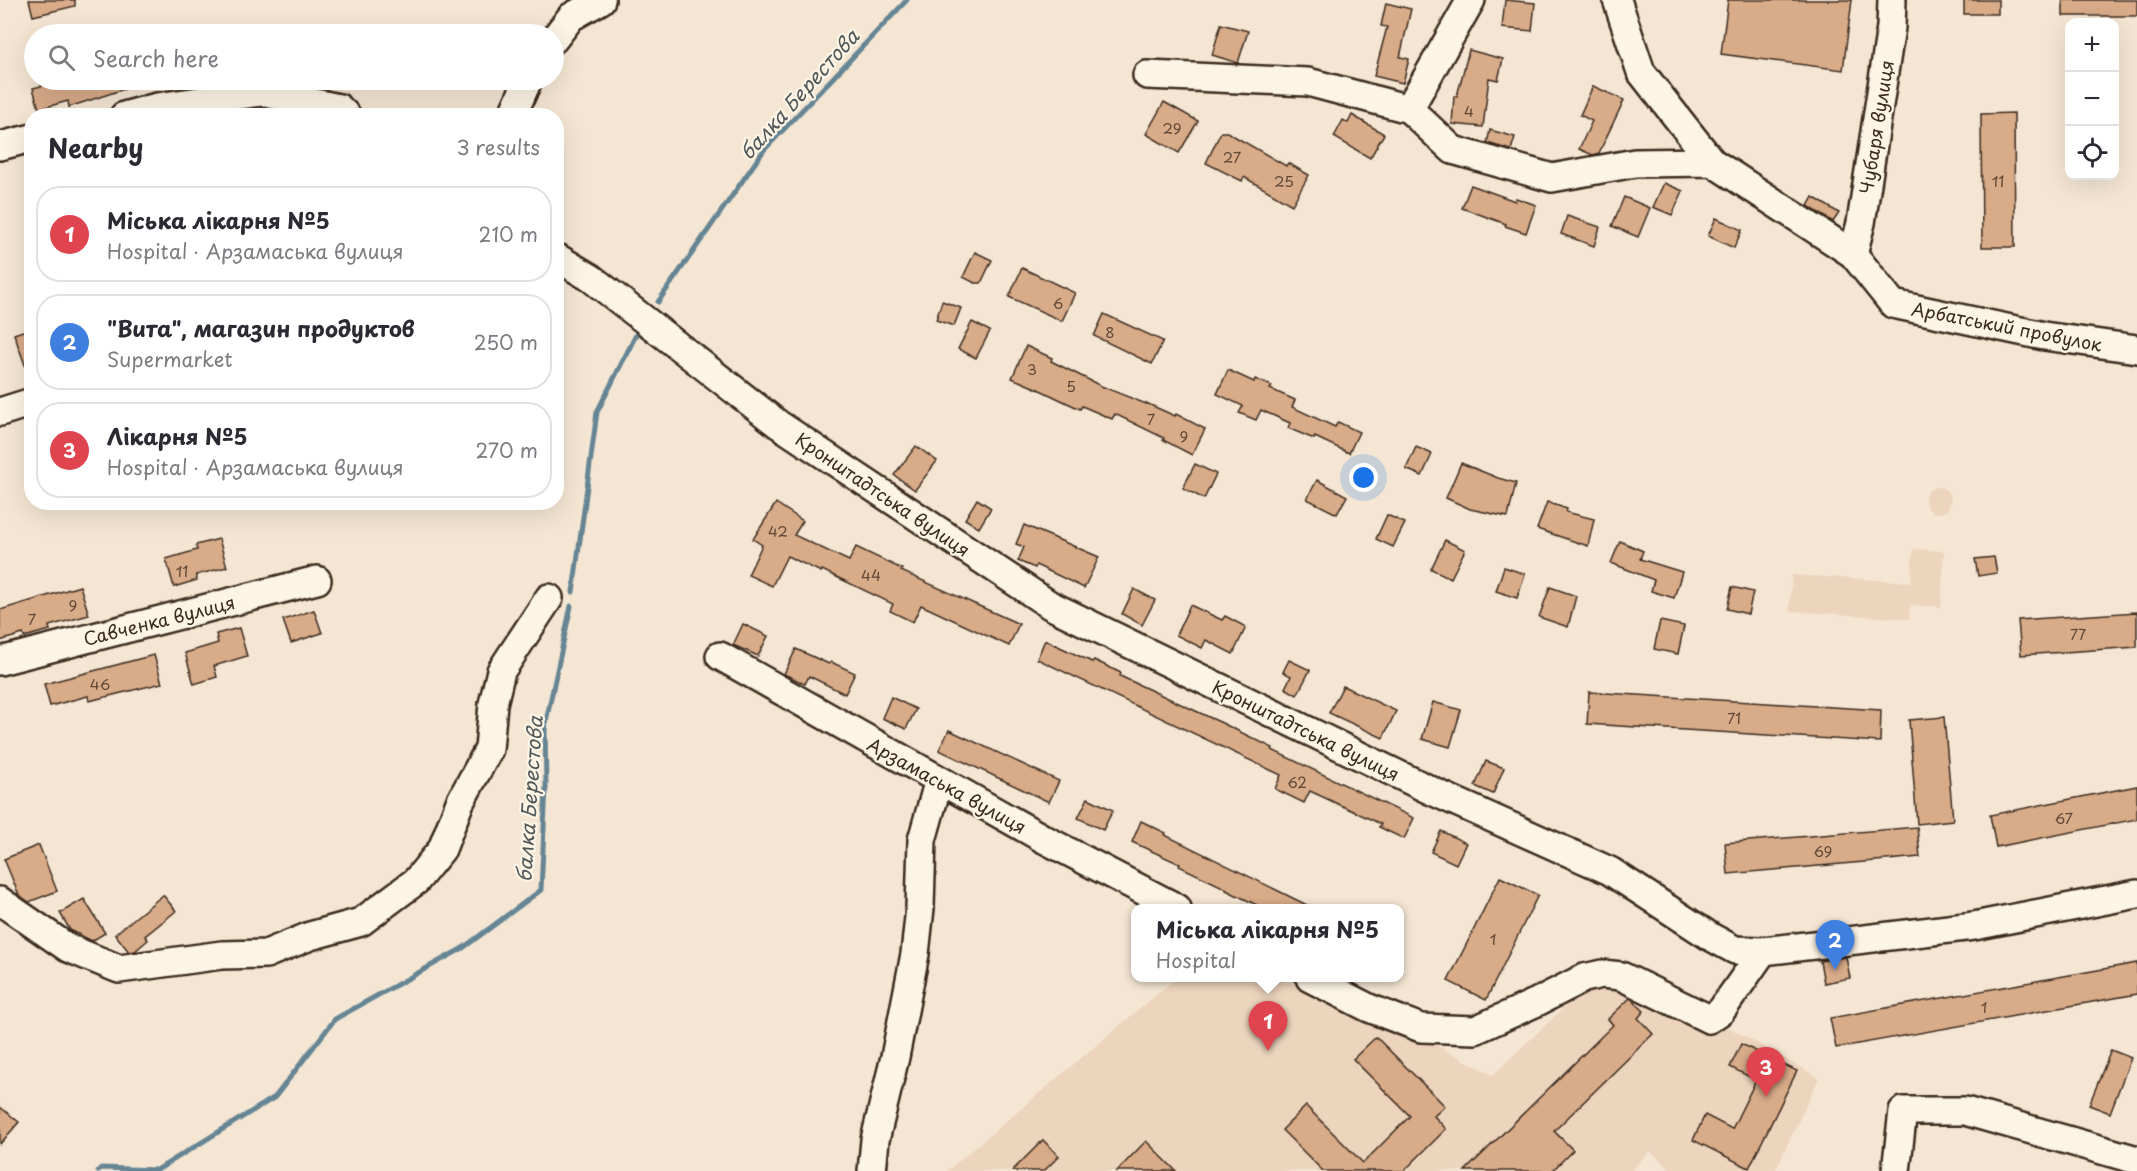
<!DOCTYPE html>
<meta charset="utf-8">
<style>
:root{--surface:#fff;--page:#f7f7f7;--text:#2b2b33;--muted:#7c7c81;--line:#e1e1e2;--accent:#c8321e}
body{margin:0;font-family:"Playpen Sans",sans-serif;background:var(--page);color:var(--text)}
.controls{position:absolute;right:18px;top:18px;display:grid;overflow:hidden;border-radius:12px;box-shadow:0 6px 24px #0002}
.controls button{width:54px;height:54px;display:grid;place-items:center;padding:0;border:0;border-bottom:2px solid var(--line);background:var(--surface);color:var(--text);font:30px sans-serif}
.you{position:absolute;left:1364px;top:478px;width:21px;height:21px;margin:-15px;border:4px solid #fff;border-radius:50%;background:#1a73e8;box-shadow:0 0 0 9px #1a73e833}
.badge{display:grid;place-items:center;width:39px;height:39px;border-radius:50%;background:var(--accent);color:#fff;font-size:20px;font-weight:700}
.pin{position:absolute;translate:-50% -50px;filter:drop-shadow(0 2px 3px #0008)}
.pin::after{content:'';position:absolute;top:32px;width:21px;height:18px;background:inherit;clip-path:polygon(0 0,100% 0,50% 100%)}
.popup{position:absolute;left:1131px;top:904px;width:273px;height:78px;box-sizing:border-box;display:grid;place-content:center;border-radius:12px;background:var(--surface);filter:drop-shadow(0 2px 4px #0005);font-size:20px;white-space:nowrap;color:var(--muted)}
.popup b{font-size:22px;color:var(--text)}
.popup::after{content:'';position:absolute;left:50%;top:100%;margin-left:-12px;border:12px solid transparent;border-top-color:var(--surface)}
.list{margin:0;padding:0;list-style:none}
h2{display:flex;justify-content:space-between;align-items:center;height:78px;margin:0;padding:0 24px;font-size:26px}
h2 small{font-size:20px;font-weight:400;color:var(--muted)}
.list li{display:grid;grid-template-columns:39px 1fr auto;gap:18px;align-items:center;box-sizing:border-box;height:96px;margin:0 12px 12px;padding:0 12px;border:2px solid var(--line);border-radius:24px}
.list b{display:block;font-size:22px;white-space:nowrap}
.list p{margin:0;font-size:20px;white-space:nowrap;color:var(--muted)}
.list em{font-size:20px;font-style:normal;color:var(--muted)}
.icon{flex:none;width:33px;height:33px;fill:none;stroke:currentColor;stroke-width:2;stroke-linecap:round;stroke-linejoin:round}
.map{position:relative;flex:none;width:2137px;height:1171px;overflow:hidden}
.search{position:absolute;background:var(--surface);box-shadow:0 6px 24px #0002;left:24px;top:24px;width:540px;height:66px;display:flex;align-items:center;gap:15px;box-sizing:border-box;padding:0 21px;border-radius:33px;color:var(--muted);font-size:22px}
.panel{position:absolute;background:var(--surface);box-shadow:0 6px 24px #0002;left:24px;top:108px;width:540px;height:402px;border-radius:24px}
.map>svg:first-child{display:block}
.built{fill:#ecd4bd}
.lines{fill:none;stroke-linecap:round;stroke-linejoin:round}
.stream{stroke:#668594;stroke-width:5}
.building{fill:#d8ab89;stroke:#3b2a1e;stroke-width:1.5}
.minor-casing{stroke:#3b2a1e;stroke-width:32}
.minor{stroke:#fcf5e5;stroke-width:27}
.labels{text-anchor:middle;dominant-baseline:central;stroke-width:4.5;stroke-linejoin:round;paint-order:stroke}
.number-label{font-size:15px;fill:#624a39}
.street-label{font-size:18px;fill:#3b2a1e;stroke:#fcf5e5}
.water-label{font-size:20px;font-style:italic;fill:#515859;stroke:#fcf5e5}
</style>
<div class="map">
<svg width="2137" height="1171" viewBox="0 0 2137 1171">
<rect width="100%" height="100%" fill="#f5e6d3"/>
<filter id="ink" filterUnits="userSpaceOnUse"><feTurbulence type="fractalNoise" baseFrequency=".0167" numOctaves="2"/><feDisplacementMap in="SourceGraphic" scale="12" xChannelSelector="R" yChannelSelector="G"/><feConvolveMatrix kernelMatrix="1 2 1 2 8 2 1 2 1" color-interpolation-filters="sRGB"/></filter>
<g filter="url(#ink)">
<g class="built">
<circle cx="1938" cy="500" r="13"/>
<path d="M 1913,549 L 1944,551 L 1941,607 L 1910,605 L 1909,619 L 1789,611 L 1792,575 L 1911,582 Z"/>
<path d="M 1616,958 L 1728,1027 L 1819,1078 L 1775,1171 L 1673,1171 L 1650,1151 L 1631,1171 L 947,1171 L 1176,978 L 1279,978 L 1365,1008 L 1493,1075 Z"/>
</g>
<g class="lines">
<g class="stream">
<path d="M 658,302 L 764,150 L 907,0"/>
<path d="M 573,592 L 597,412 L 640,327"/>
<path d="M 98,1171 L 101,1168 L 157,1170 L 275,1097 L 335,1019 L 463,948 L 541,890 L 546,787 L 545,726 L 571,606"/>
</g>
</g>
<g class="building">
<path d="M 29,0 L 75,0 L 75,6 L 33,16 Z"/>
<path d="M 1505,0 L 1535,3 L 1532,31 L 1502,28 Z"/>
<path d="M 1728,0 L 1852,0 L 1843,70 L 1721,54 Z"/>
<rect x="1964" y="0" width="34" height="14"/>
<rect x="2063" y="0" width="74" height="16"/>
<path d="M 1386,3 L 1411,9 L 1400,57 L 1409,59 L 1403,83 L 1374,76 L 1387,27 L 1381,26 Z"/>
<path d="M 1221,24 L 1248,31 L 1238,63 L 1212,55 Z"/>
<path d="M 1469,50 L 1503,59 L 1498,80 L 1489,78 L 1483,127 L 1452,124 L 1454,96 L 1457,96 Z"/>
<path d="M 64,80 L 146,80 L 146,82 L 69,107 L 68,101 L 39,109 L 33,88 Z"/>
<path d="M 1593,86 L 1624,100 L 1599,153 L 1593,155 L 1579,149 L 1592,121 L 1580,115 Z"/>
<path d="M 1164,102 L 1198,121 L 1179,153 L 1146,134 Z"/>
<path d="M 2014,113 L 2015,247 L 1982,247 L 1981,114 Z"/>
<path d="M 1352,115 L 1384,134 L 1370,158 L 1334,137 L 1343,120 L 1348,123 Z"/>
<path d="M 1490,130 L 1515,137 L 1511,150 L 1487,143 Z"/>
<path d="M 1221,132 L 1227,132 L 1286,166 L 1288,163 L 1309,175 L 1292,205 L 1244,177 L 1242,181 L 1206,163 Z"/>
<path d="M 1664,183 L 1683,191 L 1672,215 L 1653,207 Z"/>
<path d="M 1471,185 L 1515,201 L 1516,198 L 1536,205 L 1526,233 L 1505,226 L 1506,224 L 1462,208 Z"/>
<path d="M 1624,197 L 1650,208 L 1638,237 L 1612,226 Z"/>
<path d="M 1813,197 L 1839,213 L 1833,222 L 1808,206 Z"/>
<path d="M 1567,216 L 1600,227 L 1594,246 L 1561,234 Z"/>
<path d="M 1716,218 L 1742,230 L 1734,248 L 1708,236 Z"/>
<path d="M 975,252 L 992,260 L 981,283 L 975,283 L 963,277 Z"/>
<path d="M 1022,268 L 1075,293 L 1062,321 L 1009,297 Z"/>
<path d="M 942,301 L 961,308 L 954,326 L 936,320 Z"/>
<path d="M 1104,314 L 1163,341 L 1152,364 L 1094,336 Z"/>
<path d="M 972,322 L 990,331 L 976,358 L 958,349 Z"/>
<path d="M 32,328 L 32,378 L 30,379 L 14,334 Z"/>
<path d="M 1026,346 L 1052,358 L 1051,361 L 1101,386 L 1146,404 L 1146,403 L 1175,416 L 1176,414 L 1205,429 L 1192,455 L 1163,440 L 1164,438 L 1115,414 L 1112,419 L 1082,406 L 1080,409 L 1038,389 L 1012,378 Z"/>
<path d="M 1228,370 L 1254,382 L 1255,379 L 1272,386 L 1270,389 L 1295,400 L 1292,407 L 1335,427 L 1338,422 L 1359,432 L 1349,453 L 1315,437 L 1314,439 L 1288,428 L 1290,423 L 1261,410 L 1256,420 L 1239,413 L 1243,406 L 1217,394 Z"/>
<path d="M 916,446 L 937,461 L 915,490 L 894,475 Z"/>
<path d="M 1416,447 L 1432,454 L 1422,476 L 1406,469 Z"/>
<path d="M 1461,463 L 1498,478 L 1516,483 L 1508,517 L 1470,509 L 1446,498 Z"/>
<path d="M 1195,464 L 1216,474 L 1204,499 L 1183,488 Z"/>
<path d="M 1317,480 L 1347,496 L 1337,514 L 1307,499 Z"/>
<path d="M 977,499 L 991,508 L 979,528 L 965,519 Z"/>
<path d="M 1547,502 L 1567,509 L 1566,512 L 1594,519 L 1588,546 L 1537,529 Z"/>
<path d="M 776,503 L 803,521 L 794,535 L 849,561 L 856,547 L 902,569 L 901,571 L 1019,624 L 1009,646 L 921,605 L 913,622 L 890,611 L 893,604 L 822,570 L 821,572 L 787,556 L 772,586 L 748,575 L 762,545 L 753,539 Z"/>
<path d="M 1387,515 L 1405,523 L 1393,547 L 1376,539 Z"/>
<path d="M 1024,525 L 1099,557 L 1084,588 L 1036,565 L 1035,568 L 1018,561 L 1024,547 L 1016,544 Z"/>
<path d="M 219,539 L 227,567 L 196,575 L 197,580 L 174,587 L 166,559 L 197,550 L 196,545 Z"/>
<path d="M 1445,540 L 1465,550 L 1451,578 L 1431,569 Z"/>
<path d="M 1620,541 L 1643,551 L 1640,559 L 1682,572 L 1674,598 L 1651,591 L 1654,580 L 1611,563 Z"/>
<path d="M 1994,557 L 1997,573 L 1978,576 L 1975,559 Z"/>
<path d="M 1504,567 L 1525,574 L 1517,598 L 1496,591 Z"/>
<path d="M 80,586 L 89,615 L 49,626 L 50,630 L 24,637 L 23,634 L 0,641 L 0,610 Z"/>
<path d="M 1550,587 L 1576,596 L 1568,627 L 1539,617 Z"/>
<path d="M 1732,587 L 1753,592 L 1748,614 L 1727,609 Z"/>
<path d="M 1134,589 L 1155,600 L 1142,625 L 1122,614 Z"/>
<path d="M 1190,605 L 1222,620 L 1225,616 L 1246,627 L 1233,654 L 1206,640 L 1202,648 L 1176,635 Z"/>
<path d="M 314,610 L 322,633 L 291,643 L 283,620 Z"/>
<path d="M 2137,612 L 2137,647 L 2021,655 L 2018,620 Z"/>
<path d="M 1660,621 L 1684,626 L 1678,654 L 1654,649 Z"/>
<path d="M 743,624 L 768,636 L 758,656 L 733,645 Z"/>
<path d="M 239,628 L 247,656 L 214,666 L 217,677 L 194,684 L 185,653 L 218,643 L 216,634 Z"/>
<path d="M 1045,640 L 1092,662 L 1094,660 L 1121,673 L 1120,676 L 1224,724 L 1273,748 L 1272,750 L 1414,818 L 1404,839 L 1379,827 L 1381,824 L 1310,791 L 1304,803 L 1275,789 L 1281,775 L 1037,659 Z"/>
<path d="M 796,649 L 829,664 L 831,662 L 855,673 L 845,694 L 809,676 L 805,684 L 784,674 Z"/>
<path d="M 154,655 L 162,683 L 89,701 L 88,696 L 50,706 L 44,684 Z"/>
<path d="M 1289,660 L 1310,670 L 1297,695 L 1285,688 L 1291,676 L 1283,672 Z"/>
<path d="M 1343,686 L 1396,711 L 1383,738 L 1329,713 Z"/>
<path d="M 1589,692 L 1881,710 L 1880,742 L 1587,724 Z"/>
<path d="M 891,697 L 916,709 L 906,729 L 882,718 Z"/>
<path d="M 1433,702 L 1461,710 L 1450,747 L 1422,739 Z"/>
<path d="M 1944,717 L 1953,820 L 1917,824 L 1909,720 Z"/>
<path d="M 949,730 L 1059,781 L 1049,802 L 939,750 Z"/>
<path d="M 1486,761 L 1504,768 L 1493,794 L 1475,786 Z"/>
<path d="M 2137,786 L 2137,819 L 1996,847 L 1990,815 Z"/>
<path d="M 1088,798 L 1113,810 L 1103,830 L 1078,818 Z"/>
<path d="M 1141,821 L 1166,833 L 1165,835 L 1315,909 L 1265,909 L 1226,890 L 1227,889 L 1179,866 L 1180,864 L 1132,842 Z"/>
<path d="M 1917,827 L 1920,857 L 1728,874 L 1725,843 Z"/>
<path d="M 1441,831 L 1466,843 L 1456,864 L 1431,852 Z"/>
<path d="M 39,845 L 57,891 L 29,902 L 19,895 L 4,859 Z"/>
<path d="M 1500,877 L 1538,895 L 1486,1000 L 1448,981 Z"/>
<path d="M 163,895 L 176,911 L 145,936 L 148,940 L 135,951 L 129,952 L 115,934 Z"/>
<path d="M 84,899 L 105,933 L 92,941 L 70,930 L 60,913 Z"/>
<path d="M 1846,957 L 1850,978 L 1824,983 L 1820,961 Z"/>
<path d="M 2137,963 L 2137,994 L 1836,1048 L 1830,1018 Z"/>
<path d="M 1630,998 L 1644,1011 L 1638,1018 L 1653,1034 L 1554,1131 L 1573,1150 L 1552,1171 L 1465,1171 L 1613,1025 L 1608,1019 Z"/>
<path d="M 1376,1037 L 1445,1106 L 1434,1116 L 1446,1129 L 1404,1171 L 1323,1171 L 1282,1130 L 1306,1106 L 1363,1163 L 1410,1116 L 1353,1059 Z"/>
<path d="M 1741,1044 L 1797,1071 L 1749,1168 L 1693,1140 L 1705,1115 L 1732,1129 L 1756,1080 L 1730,1067 Z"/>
<path d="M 2111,1050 L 2131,1058 L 2110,1113 L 2089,1105 Z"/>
<path d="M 0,1107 L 19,1122 L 0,1144 Z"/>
<path d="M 1043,1140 L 1059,1156 L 1044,1171 L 1012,1171 Z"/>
<path d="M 1146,1141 L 1176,1171 L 1117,1171 Z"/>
</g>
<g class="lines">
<g class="minor-casing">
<g id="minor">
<path d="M 1617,0 L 1641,72 L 1712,162"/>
<path d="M 554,39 L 571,17 L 601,0"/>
<path d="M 1147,75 L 1308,82 L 1409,109 L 1453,150 L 1552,178 L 1635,163 L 1712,162 L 1853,254 L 1893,304 L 2044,336 L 2137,349"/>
<path d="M 1409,109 L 1471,0"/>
<path d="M 124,116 L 157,107 L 261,92 L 339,108 L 347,116"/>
<path d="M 512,116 L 528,80"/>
<path d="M 0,146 L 32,138"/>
<path d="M 1853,254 L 1861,223 L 1891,27 L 1892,0"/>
<path d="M 556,257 L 591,278 L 778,424 L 1050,605 L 1432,791 L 1610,871 L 1711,937 L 1735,950 L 1763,951 L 1974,926 L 2137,894"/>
<path d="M 0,412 L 32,402"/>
<path d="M 720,656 L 1044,839 L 1177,908"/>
<path d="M 0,661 L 317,580"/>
<path d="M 0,901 L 68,948 L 119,969 L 222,955 L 266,954 L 310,936 L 361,922 L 416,881 L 442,849 L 460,802 L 489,749 L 493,704 L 501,671 L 549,598"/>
<path d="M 1310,978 L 1369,1008 L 1421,1028 L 1475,1030 L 1537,1002 L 1584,978 L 1602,974 L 1621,976 L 1709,1019 L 1721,1011 L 1763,951"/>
<path d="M 872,1171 L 875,1140 L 895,1057 L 915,954 L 920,908 L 922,840 L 939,780"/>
<path d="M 1896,1171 L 1903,1111 L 1965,1111 L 2137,1160"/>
</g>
</g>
<use href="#minor" class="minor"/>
</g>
</g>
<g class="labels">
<g class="number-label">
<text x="1469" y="110">4</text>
<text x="1172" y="127">29</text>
<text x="1232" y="156">27</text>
<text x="1284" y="180">25</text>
<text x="1998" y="180">11</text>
<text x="1058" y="302">6</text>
<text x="1110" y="331">8</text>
<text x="1032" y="368">3</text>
<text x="1071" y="385">5</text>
<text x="1151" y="418">7</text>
<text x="1184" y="435">9</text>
<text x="778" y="530">42</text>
<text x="182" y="570">11</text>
<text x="871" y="574">44</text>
<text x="73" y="604">9</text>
<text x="32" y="618">7</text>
<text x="2078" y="633">77</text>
<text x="100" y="683">46</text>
<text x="1734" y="717">71</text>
<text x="1297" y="781">62</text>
<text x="2064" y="817">67</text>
<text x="1823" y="850">69</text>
<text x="1493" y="938">1</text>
<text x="1984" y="1006">1</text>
</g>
<g class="street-label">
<text transform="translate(1876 127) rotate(-81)">Чубаря вулиця</text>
<text transform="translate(2007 326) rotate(11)">Арбатський провулок</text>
<text transform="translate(883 494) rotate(34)">Кронштадтська вулиця</text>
<text transform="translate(159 620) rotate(-14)">Савченка вулиця</text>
<text transform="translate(1306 730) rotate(26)">Кронштадтська вулиця</text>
<text transform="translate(947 785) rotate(29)">Арзамаська вулиця</text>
</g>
<g class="water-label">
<text transform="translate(799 94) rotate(-48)">балка Берестова</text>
<text transform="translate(529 799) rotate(-86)">балка Берестова</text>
</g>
</g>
</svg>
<div class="controls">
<button>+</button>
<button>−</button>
<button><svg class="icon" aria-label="locate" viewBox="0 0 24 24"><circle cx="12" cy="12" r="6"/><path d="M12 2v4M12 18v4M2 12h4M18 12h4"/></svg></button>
</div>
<div class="you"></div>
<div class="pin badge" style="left:1268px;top:1051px;background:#e0444e">1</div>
<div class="popup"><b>Міська лікарня №5</b>Hospital</div>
<div class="pin badge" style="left:1835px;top:970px;background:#3f7fe0">2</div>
<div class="pin badge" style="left:1766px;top:1097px;background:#e0444e">3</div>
<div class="search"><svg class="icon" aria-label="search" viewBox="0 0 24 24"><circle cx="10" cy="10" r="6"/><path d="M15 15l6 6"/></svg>Search here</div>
<section class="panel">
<h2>Nearby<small>3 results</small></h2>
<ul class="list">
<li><span class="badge" style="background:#e0444e">1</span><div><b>Міська лікарня №5</b><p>Hospital · Арзамаська вулиця</p></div><em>210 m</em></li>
<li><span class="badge" style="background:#3f7fe0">2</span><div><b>&quot;Вита&quot;, магазин продуктов</b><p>Supermarket</p></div><em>250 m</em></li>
<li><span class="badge" style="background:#e0444e">3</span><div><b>Лікарня №5</b><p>Hospital · Арзамаська вулиця</p></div><em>270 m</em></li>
</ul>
</section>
</div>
